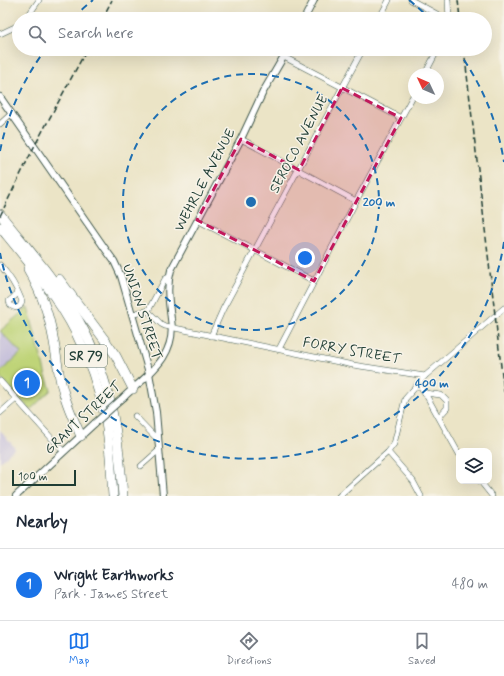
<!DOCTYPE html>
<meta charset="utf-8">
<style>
:root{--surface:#fff;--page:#f2f2f3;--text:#1f2937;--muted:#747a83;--line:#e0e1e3;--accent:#1a73e8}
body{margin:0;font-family:Mynerve,sans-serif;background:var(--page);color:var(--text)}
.controls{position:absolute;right:12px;bottom:12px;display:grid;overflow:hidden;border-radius:8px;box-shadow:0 4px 16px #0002}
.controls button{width:36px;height:36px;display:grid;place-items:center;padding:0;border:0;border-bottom:1px solid var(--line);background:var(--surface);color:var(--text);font:20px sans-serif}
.compass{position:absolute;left:408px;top:68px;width:36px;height:36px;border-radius:50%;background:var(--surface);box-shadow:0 4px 16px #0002;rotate:314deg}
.scale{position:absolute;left:12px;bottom:10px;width:64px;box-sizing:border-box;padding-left:4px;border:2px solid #1f3d34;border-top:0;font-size:11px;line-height:14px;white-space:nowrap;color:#1f3d34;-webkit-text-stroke:3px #f7f3e8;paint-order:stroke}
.you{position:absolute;left:305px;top:258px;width:14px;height:14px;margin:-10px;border:3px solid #fff;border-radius:50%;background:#1a73e8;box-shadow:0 0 0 6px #1a73e833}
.badge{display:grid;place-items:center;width:26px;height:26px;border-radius:50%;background:var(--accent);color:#fff;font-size:13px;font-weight:700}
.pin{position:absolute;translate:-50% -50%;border:2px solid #fff;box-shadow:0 1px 4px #0006}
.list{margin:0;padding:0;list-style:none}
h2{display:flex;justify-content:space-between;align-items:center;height:52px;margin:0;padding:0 16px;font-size:17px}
h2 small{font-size:13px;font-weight:400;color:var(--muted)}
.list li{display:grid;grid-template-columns:26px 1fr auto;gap:12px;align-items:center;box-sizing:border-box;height:72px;padding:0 16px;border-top:1px solid var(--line)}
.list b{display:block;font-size:15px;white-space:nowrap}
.list p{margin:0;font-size:13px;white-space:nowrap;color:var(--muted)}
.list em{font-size:13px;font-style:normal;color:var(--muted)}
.icon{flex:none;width:22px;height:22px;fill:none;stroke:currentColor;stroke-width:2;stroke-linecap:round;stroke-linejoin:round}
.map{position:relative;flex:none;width:504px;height:496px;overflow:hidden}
.search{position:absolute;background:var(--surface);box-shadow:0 4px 16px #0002;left:12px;right:12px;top:12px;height:44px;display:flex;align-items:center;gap:10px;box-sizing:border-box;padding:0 14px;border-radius:22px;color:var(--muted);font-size:15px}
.sheet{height:124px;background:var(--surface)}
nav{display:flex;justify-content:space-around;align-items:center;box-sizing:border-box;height:56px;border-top:1px solid var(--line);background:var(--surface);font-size:11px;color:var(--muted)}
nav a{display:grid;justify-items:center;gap:2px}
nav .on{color:var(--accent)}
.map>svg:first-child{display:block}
.industrial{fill:#c6c0da}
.green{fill:#bfd478;stroke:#6f8856}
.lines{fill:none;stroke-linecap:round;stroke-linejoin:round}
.minor-casing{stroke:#3e564a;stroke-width:6}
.tertiary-casing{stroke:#3e564a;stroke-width:8}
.motorway-casing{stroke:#3e564a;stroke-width:10}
.minor{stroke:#fff;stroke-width:5}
.tertiary{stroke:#fff;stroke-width:6}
.motorway{stroke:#fff;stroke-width:9}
.rail{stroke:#1f3d34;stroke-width:1.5;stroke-dasharray:6 3;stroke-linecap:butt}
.tertiary-bridge-casing{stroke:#3e564a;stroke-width:8;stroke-linecap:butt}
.tertiary-bridge{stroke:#fff;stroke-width:6}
.marked{fill:#c2185b;fill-opacity:0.2;stroke:#c2185b;stroke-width:3;stroke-dasharray:8 5;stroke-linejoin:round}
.ring{fill:none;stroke:#1f6fb2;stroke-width:2;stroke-dasharray:7 5}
.labels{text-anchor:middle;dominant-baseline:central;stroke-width:3;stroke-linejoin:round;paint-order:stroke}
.shield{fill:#f7f3e8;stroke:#60746a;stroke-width:1}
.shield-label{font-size:13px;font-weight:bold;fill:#1f3d34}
.street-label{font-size:14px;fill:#1f3d34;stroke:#f7f3e8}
.centre{fill:#1f6fb2;stroke:#f7f3e8;stroke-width:2}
.ring-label{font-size:12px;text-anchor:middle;font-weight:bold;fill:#1f6fb2;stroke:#f7f3e8;stroke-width:3;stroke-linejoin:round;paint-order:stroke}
</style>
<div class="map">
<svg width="504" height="496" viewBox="0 0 504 496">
<rect width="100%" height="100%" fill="#f7f3e8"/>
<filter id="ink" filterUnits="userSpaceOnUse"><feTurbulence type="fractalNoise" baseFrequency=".025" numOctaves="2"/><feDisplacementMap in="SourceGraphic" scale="8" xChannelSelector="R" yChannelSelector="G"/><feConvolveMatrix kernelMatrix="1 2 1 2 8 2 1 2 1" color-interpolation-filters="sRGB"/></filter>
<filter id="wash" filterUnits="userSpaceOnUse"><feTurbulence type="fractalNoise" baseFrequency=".012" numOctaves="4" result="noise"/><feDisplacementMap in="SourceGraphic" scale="16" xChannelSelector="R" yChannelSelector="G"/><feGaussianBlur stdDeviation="0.9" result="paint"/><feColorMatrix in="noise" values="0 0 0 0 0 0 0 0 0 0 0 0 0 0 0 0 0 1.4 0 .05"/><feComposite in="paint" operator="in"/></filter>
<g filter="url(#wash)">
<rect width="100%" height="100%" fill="#ebe4c6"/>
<g class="industrial">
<path d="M 0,331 L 21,353 L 0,372 Z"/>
<path d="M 0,430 L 15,448 L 0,462 Z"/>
</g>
<path class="green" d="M 28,307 L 46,376 L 51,390 L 30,410 L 0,377 L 0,372 L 21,353 L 0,331 Z"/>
</g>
<g filter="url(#ink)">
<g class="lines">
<g class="minor-casing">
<g id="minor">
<path d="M 411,0 L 446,19"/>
<path d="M 448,0 L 449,19"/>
<path d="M 26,19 L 39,0"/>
<path d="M 379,19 L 389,0"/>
<path d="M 0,34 L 19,25"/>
<path d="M 284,57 L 401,118"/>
<path d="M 425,74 L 438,49"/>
<path d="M 0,124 L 12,113"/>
<path d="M 241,139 L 356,201"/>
<path d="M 197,220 L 314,281"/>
<path d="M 0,265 C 9,275 17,288 22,301 L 20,306 L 17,308 C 12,307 10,306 9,301 L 15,296 L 17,291"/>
<path d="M 148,311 L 165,279 L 169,277"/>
<path d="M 132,315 L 139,312 L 148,311 L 161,324 L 165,326 L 353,365 L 425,376 L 504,308"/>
<path d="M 211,336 L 223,309 L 363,49"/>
<path d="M 279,349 L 356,201 L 414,94"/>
<path d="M 0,381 L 64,452"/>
<path d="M 418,383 L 425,393 L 459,454"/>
<path d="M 425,393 L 441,395 L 447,401 L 447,408 L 439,417"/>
<path d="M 0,413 L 16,399"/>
<path d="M 135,416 L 158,440"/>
<path d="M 388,452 L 413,481 L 421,496"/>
<path d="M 141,466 L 159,450"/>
<path d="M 480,481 L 492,496"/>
<path d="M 339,496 L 388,452 L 394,444 L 405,399 L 425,376"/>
</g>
</g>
<g class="tertiary-casing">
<g id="tertiary">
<path d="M 304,19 L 314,0"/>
<path d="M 0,97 L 106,250 L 114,261 L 121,276 L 149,373 L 156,412 L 163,496"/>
<path d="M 124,397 C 148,374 177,357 171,319 C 169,302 166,287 171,270 L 241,139 L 263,92 L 288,49"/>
<path d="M 16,496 L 95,423"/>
</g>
</g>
<g class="motorway-casing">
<g id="motorway">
<path d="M 0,214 C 25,246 53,276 73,311 C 109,369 118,429 123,496"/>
<path d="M 0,227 C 27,260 57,295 76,333 C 89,359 99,389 105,417 C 110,443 111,470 113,496"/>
<path d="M 28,269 C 44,297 51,321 56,354 C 58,366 59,378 63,390 C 67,406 74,421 81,436"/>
<path d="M 59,279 L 107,343 L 116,356 L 133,389"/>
</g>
</g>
<use href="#minor" class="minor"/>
<use href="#tertiary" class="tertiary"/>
<use href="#motorway" class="motorway"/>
<g class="rail">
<path d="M 458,0 L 460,19"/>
<path d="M 102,19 L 112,0"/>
<path d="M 464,49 L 504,392"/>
<path d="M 0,216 L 34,147 L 87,49"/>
</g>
<g class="tertiary-bridge-casing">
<path id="tertiary-bridge" d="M 95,423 L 124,397"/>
</g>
<use href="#tertiary-bridge" class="tertiary-bridge"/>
</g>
</g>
<path class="marked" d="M 342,88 L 401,118 L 314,281 L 197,220 L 241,139 L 299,170 Z"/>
<g class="ring">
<circle cx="251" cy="202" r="128"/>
<path d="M504 242A256 256 0 0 1 0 253M0 151A256 256 0 0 1 45 50M73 18A256 256 0 0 1 93 0M409 0A256 256 0 0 1 429 18M457 50A256 256 0 0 1 504 162"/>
</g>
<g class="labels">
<rect class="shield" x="65" y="345" width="42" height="22" rx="3"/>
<g class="shield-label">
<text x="86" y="356">SR 79</text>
</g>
<g class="street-label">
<text transform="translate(299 144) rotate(-62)">SEROCO AVENUE</text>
<text transform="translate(205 180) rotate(-62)">WEHRLE AVENUE</text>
<text transform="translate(142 312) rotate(72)">UNION STREET</text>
<text transform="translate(352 351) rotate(10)">FORRY STREET</text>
<text transform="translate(83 418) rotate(-43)">GRANT STREET</text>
</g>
</g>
<circle cx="251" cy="202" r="6" class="centre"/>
<g class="ring-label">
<text x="379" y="206">200 m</text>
<text x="432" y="387">400 m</text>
</g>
</svg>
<div class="controls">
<button><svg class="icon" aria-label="layers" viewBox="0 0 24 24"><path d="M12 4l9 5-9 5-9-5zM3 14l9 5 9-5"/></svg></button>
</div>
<svg class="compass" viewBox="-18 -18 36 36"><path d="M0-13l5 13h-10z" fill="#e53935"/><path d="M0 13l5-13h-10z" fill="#747a83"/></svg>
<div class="scale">100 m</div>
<div class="you"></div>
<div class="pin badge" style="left:27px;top:383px">1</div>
<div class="search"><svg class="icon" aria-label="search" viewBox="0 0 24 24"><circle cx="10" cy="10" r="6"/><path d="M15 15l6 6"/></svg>Search here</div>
</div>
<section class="sheet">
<h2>Nearby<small></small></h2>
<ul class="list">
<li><span class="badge">1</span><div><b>Wright Earthworks</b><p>Park · James Street</p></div><em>480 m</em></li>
</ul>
</section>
<nav>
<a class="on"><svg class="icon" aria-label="map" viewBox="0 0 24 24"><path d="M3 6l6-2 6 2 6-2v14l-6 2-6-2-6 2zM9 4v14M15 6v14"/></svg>Map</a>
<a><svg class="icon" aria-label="directions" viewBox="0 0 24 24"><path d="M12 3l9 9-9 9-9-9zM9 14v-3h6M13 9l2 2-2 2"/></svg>Directions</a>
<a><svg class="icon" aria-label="saved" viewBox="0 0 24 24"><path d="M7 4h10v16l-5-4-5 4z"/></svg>Saved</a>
</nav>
